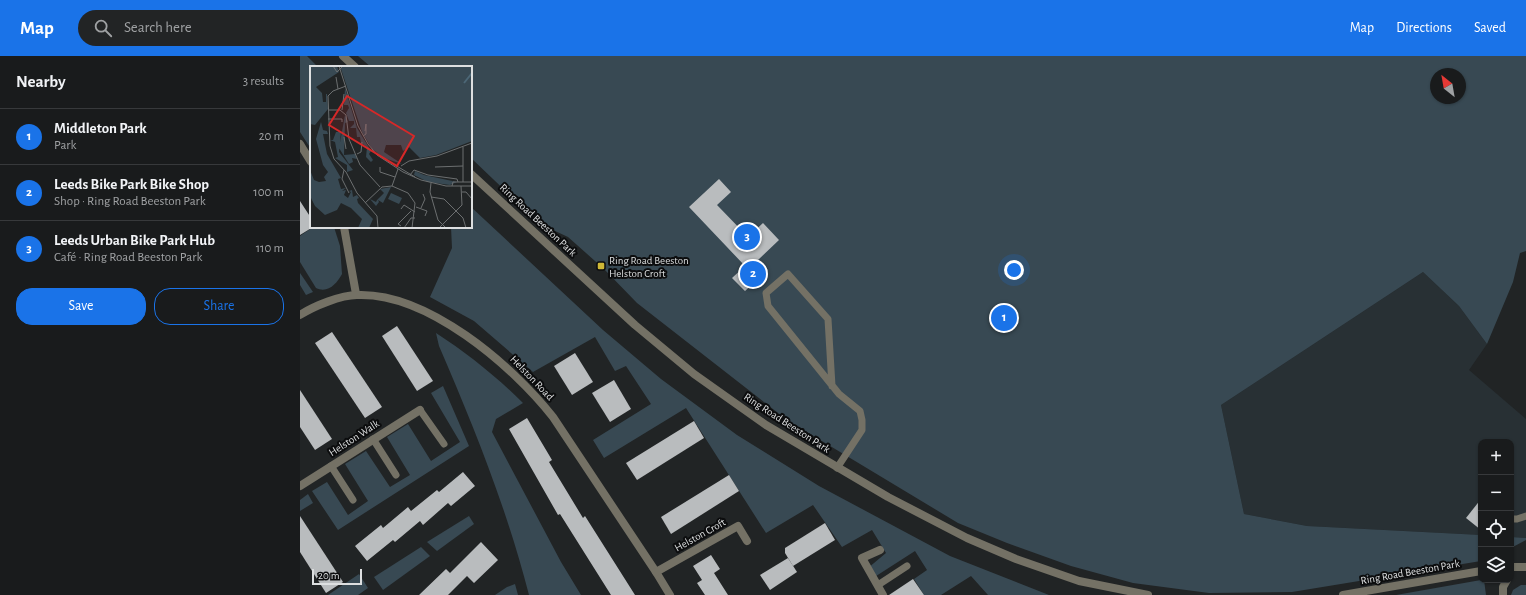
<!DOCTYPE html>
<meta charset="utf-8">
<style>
:root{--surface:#191b1c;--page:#222425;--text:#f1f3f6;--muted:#9fa1a3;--line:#37393b;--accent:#1a73e8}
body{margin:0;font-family:"Alegreya Sans",sans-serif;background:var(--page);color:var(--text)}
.controls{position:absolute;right:12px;bottom:12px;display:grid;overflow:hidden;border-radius:8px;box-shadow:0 1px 3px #0004}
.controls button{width:36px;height:36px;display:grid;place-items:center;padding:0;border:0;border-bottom:1px solid var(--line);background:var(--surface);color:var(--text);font:20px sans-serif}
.compass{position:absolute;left:1130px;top:12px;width:36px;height:36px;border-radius:50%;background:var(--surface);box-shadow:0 1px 3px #0004;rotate:329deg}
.scale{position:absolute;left:12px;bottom:10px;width:50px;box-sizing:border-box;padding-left:4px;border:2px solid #dddfe0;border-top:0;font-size:11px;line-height:14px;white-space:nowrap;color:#dddfe0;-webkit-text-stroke:3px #0c0d0e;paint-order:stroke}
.you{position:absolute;left:714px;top:214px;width:14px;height:14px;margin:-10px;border:3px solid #fff;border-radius:50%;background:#1a73e8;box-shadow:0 0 0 6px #1a73e833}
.badge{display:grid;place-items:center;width:26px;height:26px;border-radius:50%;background:var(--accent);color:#fff;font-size:13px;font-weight:700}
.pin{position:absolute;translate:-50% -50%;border:2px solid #fff;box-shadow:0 1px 4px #0006}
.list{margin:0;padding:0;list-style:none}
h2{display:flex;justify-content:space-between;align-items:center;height:52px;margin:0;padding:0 16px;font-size:17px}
h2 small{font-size:13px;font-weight:400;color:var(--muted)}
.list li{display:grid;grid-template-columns:26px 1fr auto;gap:12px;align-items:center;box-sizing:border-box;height:56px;padding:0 16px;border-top:1px solid var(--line)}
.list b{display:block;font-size:15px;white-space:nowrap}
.list p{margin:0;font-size:13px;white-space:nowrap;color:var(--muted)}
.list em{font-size:13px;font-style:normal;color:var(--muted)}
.actions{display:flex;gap:8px;padding:12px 16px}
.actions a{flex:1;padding:9px 0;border:1px solid var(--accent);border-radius:16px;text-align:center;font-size:14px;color:var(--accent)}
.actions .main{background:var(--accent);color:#fff}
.icon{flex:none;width:22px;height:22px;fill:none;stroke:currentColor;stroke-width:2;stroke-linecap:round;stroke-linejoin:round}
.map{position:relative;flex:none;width:1226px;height:539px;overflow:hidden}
header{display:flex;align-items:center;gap:24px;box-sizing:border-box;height:56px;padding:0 20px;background:var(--accent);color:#fff}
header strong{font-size:19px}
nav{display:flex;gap:22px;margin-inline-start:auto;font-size:14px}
.search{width:280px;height:36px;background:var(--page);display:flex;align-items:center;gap:10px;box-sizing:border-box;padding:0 14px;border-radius:22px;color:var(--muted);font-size:15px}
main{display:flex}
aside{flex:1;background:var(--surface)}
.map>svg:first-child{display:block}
.built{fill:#283034}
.green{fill:#384953;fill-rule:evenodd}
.building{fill:#b9bcbe}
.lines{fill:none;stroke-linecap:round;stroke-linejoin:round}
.service{stroke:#747165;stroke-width:7}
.minor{stroke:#747165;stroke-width:8}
.tertiary{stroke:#747165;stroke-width:8}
.poi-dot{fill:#cfb837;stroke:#0c0d0e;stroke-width:1.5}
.labels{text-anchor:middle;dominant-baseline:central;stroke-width:4;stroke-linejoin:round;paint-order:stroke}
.street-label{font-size:11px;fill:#dddfe0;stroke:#0c0d0e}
.poi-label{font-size:11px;fill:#dddfe0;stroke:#0c0d0e;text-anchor:start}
.inset-river{fill:none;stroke:#4c6776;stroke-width:2}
.inset-road{fill:none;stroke:#6c6f70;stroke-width:1}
.view{fill:#d62828;fill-opacity:0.15;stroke:#d62828;stroke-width:2}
.inset-edge{fill:none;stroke:#dddfe0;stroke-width:2}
</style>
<header>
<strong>Map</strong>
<div class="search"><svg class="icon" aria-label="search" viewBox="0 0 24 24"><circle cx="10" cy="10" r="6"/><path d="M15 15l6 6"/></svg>Search here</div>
<nav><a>Map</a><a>Directions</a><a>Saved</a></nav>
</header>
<main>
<aside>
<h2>Nearby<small>3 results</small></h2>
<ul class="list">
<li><span class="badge">1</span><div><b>Middleton Park</b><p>Park</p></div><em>20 m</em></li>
<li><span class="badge">2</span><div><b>Leeds Bike Park Bike Shop</b><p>Shop · Ring Road Beeston Park</p></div><em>100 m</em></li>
<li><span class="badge">3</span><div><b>Leeds Urban Bike Park Hub</b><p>Café · Ring Road Beeston Park</p></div><em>110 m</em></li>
</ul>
<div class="actions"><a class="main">Save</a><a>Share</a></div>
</aside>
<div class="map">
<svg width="1226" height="539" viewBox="0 0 1226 539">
<rect width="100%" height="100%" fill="#212425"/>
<path class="built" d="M 1123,216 L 1159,250 L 1187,288 L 1169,314 L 1226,363 L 1226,482 L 1211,481 L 1211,386 L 1181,386 L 1181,479 L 1007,470 L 944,458 L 921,349 Z"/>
<g class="green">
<path d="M 0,0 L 7,0 L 18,11 L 11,11 L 11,93 L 0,76 Z"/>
<path d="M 58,0 L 1226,0 L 1226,195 L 1220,197 L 1213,226 L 1187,288 L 1159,250 L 1123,216 L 921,349 L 944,458 L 1007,470 L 1181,479 L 1181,505 L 992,536 L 909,537 L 833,527 L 771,510 L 707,487 L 658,467 L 487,364 L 337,247 L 304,213 L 268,181 L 240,168 L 171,102 L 171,11 L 71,11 ZM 1136,18 L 1160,18 L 1160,42 L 1136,42 Z"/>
<path d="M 171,151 L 303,274 L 361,323 L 437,379 L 519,430 L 650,500 L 749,539 L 688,539 L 671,520 L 641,539 L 624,539 L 614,523 L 627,514 L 615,495 L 573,522 L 568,512 L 586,497 L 572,474 L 542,491 L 513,449 L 466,477 L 386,352 L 304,402 L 293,384 L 351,348 L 326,310 L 315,315 L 295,281 L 233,316 L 174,265 L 130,241 L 152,192 L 151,171 L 171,171 Z"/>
<path d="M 13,171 L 34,171 L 40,190 L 42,218 C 37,227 28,238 16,232 L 0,206 L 0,180 Z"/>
<path d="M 0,217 L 13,236 L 6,239 L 0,229 Z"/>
<path d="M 136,277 C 167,297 197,321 223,347 L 196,363 L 192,376 L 261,506 L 281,539 L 229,539 C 207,453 174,371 139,290 Z"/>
<path d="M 143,330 L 169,390 L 38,474 L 12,435 L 27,426 L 48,459 L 68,445 L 45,408 L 66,395 L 90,431 L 110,419 L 87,381 L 108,368 L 131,405 L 160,386 L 131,337 Z"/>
<path d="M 8,438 L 13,447 L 0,455 L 0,444 Z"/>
<path d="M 169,460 L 174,468 L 137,495 L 127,486 Z"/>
<path d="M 1211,481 L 1226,482 L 1226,484 L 1211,492 Z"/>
<path d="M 121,491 L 130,500 L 83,534 L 74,521 Z"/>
<path d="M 59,518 L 68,532 L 58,539 L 28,539 Z"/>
<path d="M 1181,524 L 1184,524 L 1186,539 L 1096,539 Z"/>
<path d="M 215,528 L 218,539 L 195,539 L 207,531 Z"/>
<path d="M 1221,529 L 1226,529 L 1226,539 L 1211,539 L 1213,534 Z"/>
</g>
<g class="building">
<path d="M 419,123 L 431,136 L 417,149 L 448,181 L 463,167 L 479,184 L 458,204 L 468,214 L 445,235 L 432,222 L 445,210 L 389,151 Z"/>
<path d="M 0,145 L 11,162 L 11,171 L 13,171 L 0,179 Z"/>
<path d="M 97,270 L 133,325 L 117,335 L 82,280 Z"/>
<path d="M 32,276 L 82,351 L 65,362 L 15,287 Z"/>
<path d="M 275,297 L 293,326 L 272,339 L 254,310 Z"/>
<path d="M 314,324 L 331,353 L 310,366 L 292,337 Z"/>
<path d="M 0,334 L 32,383 L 15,394 L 0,371 Z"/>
<path d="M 227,362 L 252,404 L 249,406 L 283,462 L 285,460 L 335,539 L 311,539 L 260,458 L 258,459 L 209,373 Z"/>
<path d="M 394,365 L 404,382 L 337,424 L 326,407 Z"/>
<path d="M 163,416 L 175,430 L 151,450 L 148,447 L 123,469 L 120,465 L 95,486 L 93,484 L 67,505 L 55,490 L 81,469 L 83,472 L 108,451 L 111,455 L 137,434 L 139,436 Z"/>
<path d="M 429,419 L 439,435 L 371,478 L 361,461 Z"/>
<path d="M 1181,443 L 1181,474 L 1166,462 Z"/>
<path d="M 0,460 L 43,526 L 26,537 L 0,496 Z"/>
<path d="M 525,467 L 535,484 L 493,510 L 485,497 L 485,492 Z"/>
<path d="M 181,486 L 198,504 L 174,527 L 167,520 L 148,539 L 119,539 L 146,513 L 150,517 Z"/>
<path d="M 411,499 L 420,513 L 414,517 L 428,539 L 405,539 L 397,527 L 402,524 L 393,510 Z"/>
<path d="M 488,502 L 497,516 L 470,534 L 460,519 Z"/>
<path d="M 613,523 L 624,539 L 589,539 Z"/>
</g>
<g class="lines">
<g class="service">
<path d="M 532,330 L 528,263 L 488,218 L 466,237 L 468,250 L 539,338 L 560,355 L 562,364 L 562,374 L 537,412"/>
<path d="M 120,354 L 144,388"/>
<path d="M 73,383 L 96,419"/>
<path d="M 31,410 L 53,444"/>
<path d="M 1211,463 L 1217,463 L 1226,460"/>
<path d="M 578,529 L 607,510"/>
</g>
<g class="minor">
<path d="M 0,88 L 11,106"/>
<path d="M 44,171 L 56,238"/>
<path d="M 0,259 C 14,250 41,239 57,239 C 127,236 212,309 253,361 L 356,516 L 370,539"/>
<path d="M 0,430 L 120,354"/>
<path d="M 580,494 L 562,502 L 583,539"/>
<path d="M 356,516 L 438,470 L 447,485"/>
</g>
<g class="tertiary">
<path d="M 43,0 L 55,11"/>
<path d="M 171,118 L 335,269 L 394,318 L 466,369 L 588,441 L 667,482 L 716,503 L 779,525 L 848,539"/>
<path d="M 1211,511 L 1226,511"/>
<path d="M 1043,539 L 1181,515"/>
<path d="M 1203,539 L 1203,531 L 1207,524"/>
</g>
</g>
<rect class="poi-dot" x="297" y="206" width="8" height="8" rx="2"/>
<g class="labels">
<g class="street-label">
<text transform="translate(238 164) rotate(43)">Ring Road Beeston Park</text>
<text transform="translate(232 322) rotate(46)">Helston Road</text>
<text transform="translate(487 367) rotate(33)">Ring Road Beeston Park</text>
<text transform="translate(54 382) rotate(-33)">Helston Walk</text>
<text transform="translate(400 479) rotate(-29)">Helston Croft</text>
<text transform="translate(1110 516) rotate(-10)">Ring Road Beeston Park</text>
</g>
<g class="poi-label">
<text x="309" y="204">Ring Road Beeston<tspan x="309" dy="13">Helston Croft</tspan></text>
</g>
</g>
<g transform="translate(10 10)">
<rect width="162" height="162" fill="#212425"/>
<path d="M 0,0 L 27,0 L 29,6 L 6,21 L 12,27 L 13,36 L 16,36 L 16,28 L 17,28 L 18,43 L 5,59 L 0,58 ZM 30,0 L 162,0 L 162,75 L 126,89 L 110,92 L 99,81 L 93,85 L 91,79 L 76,79 L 74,86 L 92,98 L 74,92 L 62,83 L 52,66 ZM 35,22 L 47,62 L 61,85 L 59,88 L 63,94 L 61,96 L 56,91 L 57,81 L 51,77 L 50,71 L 47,71 L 46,62 L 40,62 L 44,58 L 44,55 L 39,55 L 36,47 L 39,42 L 38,39 L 34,39 ZM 35,49 L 38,56 L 35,57 L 34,89 L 45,88 L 47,93 L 42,92 L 43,96 L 39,98 L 29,82 ZM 11,56 L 13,64 L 17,65 L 18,68 L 13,68 L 17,88 L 31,112 L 28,113 L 31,123 L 36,122 L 32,125 L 36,124 L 34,129 L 38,132 L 41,126 L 39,125 L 42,124 L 43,131 L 47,129 L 49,132 L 47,133 L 48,137 L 63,153 L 59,162 L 48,162 L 52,153 L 41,142 L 31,137 L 27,144 L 15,149 L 5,140 L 0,130 L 0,104 L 4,114 L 9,116 L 16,115 L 14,111 L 18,106 L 13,99 L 6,73 ZM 26,66 L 31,66 L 29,86 L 43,104 L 37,106 L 37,99 L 25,92 L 28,91 L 25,76 L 20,74 L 23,74 ZM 105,105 L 114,109 L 147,116 L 140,119 L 118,116 L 104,109 ZM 81,121 L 73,137 L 68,134 L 69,136 L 66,140 L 60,133 L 66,136 L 67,134 L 74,127 L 70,123 ZM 81,127 L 92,132 L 89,138 L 78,133 Z" fill="#384953"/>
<path class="inset-river" d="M 154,17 L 162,7"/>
<path class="inset-road" d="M 23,0 L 27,6 L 33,0M 29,0 L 48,60 L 58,78 L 67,89 L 93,106 L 111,114 L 136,120 L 162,120M 26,11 L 28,23M 36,20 L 23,25 L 18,30 L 20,80 L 24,93 L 36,106 L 47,127 L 67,150 L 68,162M 19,44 L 30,44 L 36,49 L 39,73 L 50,99 L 70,121M 32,44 L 34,28M 18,53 L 32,53 L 32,56M 53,70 L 56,68 L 56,58 L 55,65M 34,71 L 36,83M 153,81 L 153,116M 47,88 L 51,86 L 52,76M 75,93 L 105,111M 91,100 L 99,95 L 127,90 L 162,77M 70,101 L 70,106 L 85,111M 125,101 L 153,100M 34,104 L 32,113 L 39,127M 100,109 L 104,104 L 118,109 L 147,113 L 148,116M 121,117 L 120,126 L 128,154 L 136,162M 82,120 L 88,103M 142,120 L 143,116 L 162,116M 152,126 L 156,126 L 162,133M 121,131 L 134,133 L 153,152 L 156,162M 55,137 L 72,121 L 82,120 L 98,127 L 105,137 L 102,162M 106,141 L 117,145 L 115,150M 111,142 L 115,133 L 113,128M 91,143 L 94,139 L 105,146M 91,160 L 88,158 L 101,145M 94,162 L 101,152 L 105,152M 129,162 L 152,139 L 151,120"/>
<path class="view" d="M 37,30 L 104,70 L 87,100 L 19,59 Z"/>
<rect width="162" height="162" class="inset-edge"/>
</g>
</svg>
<div class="controls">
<button>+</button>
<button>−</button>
<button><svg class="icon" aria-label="locate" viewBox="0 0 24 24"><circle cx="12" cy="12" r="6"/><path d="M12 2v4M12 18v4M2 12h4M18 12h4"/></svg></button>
<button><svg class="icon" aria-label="layers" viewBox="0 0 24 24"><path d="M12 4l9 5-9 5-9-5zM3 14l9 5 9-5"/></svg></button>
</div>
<svg class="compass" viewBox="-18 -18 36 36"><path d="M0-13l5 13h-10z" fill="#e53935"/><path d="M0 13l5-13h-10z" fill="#9fa1a3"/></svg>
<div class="scale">20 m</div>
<div class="you"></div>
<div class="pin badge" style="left:704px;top:262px">1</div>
<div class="pin badge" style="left:453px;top:218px">2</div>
<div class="pin badge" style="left:447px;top:181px">3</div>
</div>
</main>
